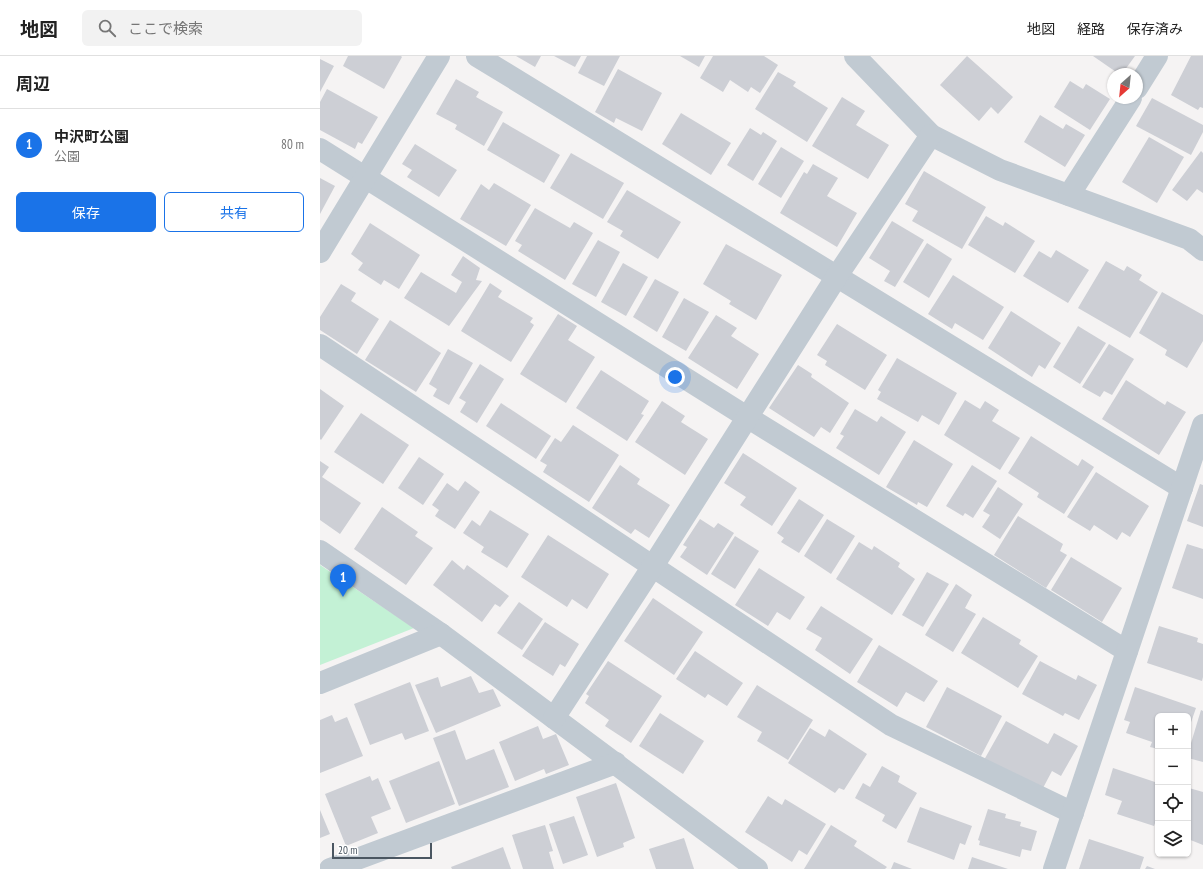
<!DOCTYPE html>
<html lang="ja">
<meta charset="utf-8">
<style>
:root{--surface:#fff;--page:#f2f2f2;--text:#222;--muted:#767676;--line:#e0e0e0;--accent:#1a73e8}
body{margin:0;font-family:"PT Sans Narrow","Noto Sans JP",sans-serif;background:var(--page);color:var(--text)}
.controls{position:absolute;right:12px;bottom:12px;display:grid;overflow:hidden;border-radius:6px;box-shadow:0 1px 3px #0004}
.controls button{width:36px;height:36px;display:grid;place-items:center;padding:0;border:0;border-bottom:1px solid var(--line);background:var(--surface);color:var(--text);font:20px sans-serif}
.compass{position:absolute;left:787px;top:12px;width:36px;height:36px;border-radius:50%;background:var(--surface);box-shadow:0 1px 3px #0004;rotate:207deg}
.scale{position:absolute;left:12px;bottom:10px;width:100px;box-sizing:border-box;padding-left:4px;border:2px solid #4a5661;border-top:0;font-size:11px;line-height:14px;white-space:nowrap;color:#4a5661;-webkit-text-stroke:3px #fff;paint-order:stroke}
.you{position:absolute;left:355px;top:321px;width:14px;height:14px;margin:-10px;border:3px solid #fff;border-radius:50%;background:#1a73e8;box-shadow:0 0 0 6px #1a73e833}
.badge{display:grid;place-items:center;width:26px;height:26px;border-radius:50%;background:var(--accent);color:#fff;font-size:13px;font-weight:700}
.pin{position:absolute;translate:-50% -33px;filter:drop-shadow(0 1px 2px #0008)}
.pin::after{content:'';position:absolute;top:21px;width:14px;height:12px;background:inherit;clip-path:polygon(0 0,100% 0,50% 100%)}
.list{margin:0;padding:0;list-style:none}
h2{display:flex;justify-content:space-between;align-items:center;height:52px;margin:0;padding:0 16px;font-size:17px}
h2 small{font-size:13px;font-weight:400;color:var(--muted)}
.list li{display:grid;grid-template-columns:26px 1fr auto;gap:12px;align-items:center;box-sizing:border-box;height:72px;padding:0 16px;border-top:1px solid var(--line)}
.list b{display:block;font-size:15px;white-space:nowrap}
.list p{margin:0;font-size:13px;white-space:nowrap;color:var(--muted)}
.list em{font-size:13px;font-style:normal;color:var(--muted)}
.actions{display:flex;gap:8px;padding:12px 16px}
.actions a{flex:1;padding:9px 0;border:1px solid var(--accent);border-radius:6px;text-align:center;font-size:14px;color:var(--accent)}
.actions .main{background:var(--accent);color:#fff}
.icon{flex:none;width:22px;height:22px;fill:none;stroke:currentColor;stroke-width:2;stroke-linecap:round;stroke-linejoin:round}
.map{position:relative;flex:none;width:883px;height:813px;overflow:hidden}
header{display:flex;align-items:center;gap:24px;box-sizing:border-box;height:56px;padding:0 20px;background:var(--surface);border-bottom:1px solid var(--line)}
header strong{font-size:19px}
nav{display:flex;gap:22px;margin-inline-start:auto;font-size:14px}
.search{width:280px;height:36px;background:var(--page);display:flex;align-items:center;gap:10px;box-sizing:border-box;padding:0 14px;border-radius:6px;color:var(--muted);font-size:15px}
main{display:flex}
aside{flex:1;background:var(--surface)}
.map>svg:first-child{display:block}
.green{fill:#c3f1d5}
.building{fill:#cdcfd5}
.lines{fill:none;stroke-linecap:round;stroke-linejoin:round}
.minor{stroke:#c1cad2;stroke-width:22}
</style>
<header>
<strong>地図</strong>
<div class="search"><svg class="icon" aria-label="search" viewBox="0 0 24 24"><circle cx="10" cy="10" r="6"/><path d="M15 15l6 6"/></svg>ここで検索</div>
<nav><a>地図</a><a>経路</a><a>保存済み</a></nav>
</header>
<main>
<aside>
<h2>周辺<small></small></h2>
<ul class="list">
<li><span class="badge">1</span><div><b>中沢町公園</b><p>公園</p></div><em>80 m</em></li>
</ul>
<div class="actions"><a class="main">保存</a><a>共有</a></div>
</aside>
<div class="map">
<svg width="883" height="813" viewBox="0 0 883 813">
<rect width="100%" height="100%" fill="#f5f3f3"/>
<path class="green" d="M 0,509 L 94,572 L 0,609 Z"/>
<g class="building">
<path d="M 28,0 L 81,0 L 82,1 L 64,33 L 23,10 Z"/>
<path d="M 196,0 L 221,0 L 215,11 Z"/>
<path d="M 234,0 L 261,0 L 255,11 Z"/>
<path d="M 267,0 L 300,0 L 284,30 L 258,17 Z"/>
<path d="M 360,0 L 385,0 L 379,11 Z"/>
<path d="M 393,0 L 444,0 L 458,9 L 440,37 L 431,31 L 428,36 L 410,24 L 403,36 L 380,22 Z"/>
<path d="M 647,0 L 693,41 L 678,58 L 671,51 L 659,65 L 620,29 Z"/>
<path d="M 773,0 L 815,0 L 802,18 L 799,18 Z"/>
<path d="M 871,0 L 883,0 L 883,52 L 880,51 L 878,54 L 851,39 Z"/>
<path d="M 0,3 L 14,10 L 0,36 Z"/>
<path d="M 298,13 L 342,37 L 322,75 L 296,62 L 294,67 L 275,56 Z"/>
<path d="M 458,16 L 476,26 L 473,30 L 508,52 L 487,86 L 435,53 Z"/>
<path d="M 136,23 L 159,36 L 156,41 L 183,56 L 164,90 L 135,73 L 137,69 L 116,58 Z"/>
<path d="M 750,25 L 763,33 L 766,28 L 790,43 L 770,74 L 734,51 Z"/>
<path d="M 7,33 L 58,61 L 42,88 L 38,86 L 35,93 L 0,74 L 0,46 Z"/>
<path d="M 522,41 L 545,55 L 536,69 L 569,89 L 548,123 L 492,90 Z"/>
<path d="M 832,42 L 883,69 L 883,76 L 871,99 L 816,70 Z"/>
<path d="M 361,57 L 411,87 L 391,119 L 342,88 Z"/>
<path d="M 720,59 L 743,73 L 746,68 L 765,79 L 745,111 L 704,86 Z"/>
<path d="M 183,66 L 240,99 L 224,127 L 167,94 Z"/>
<path d="M 430,72 L 441,79 L 443,76 L 457,85 L 433,125 L 407,109 Z"/>
<path d="M 829,81 L 864,101 L 837,147 L 802,126 Z"/>
<path d="M 95,88 L 137,114 L 119,141 L 87,121 L 92,114 L 82,108 Z"/>
<path d="M 461,91 L 484,105 L 461,142 L 438,128 Z"/>
<path d="M 881,95 L 883,97 L 883,137 L 877,133 L 867,145 L 852,134 Z"/>
<path d="M 251,97 L 304,127 L 283,163 L 230,132 Z"/>
<path d="M 493,108 L 518,122 L 507,140 L 537,157 L 517,191 L 460,157 L 484,116 L 487,118 Z"/>
<path d="M 604,115 L 666,151 L 642,193 L 592,165 L 598,155 L 585,148 Z"/>
<path d="M 0,122 L 15,130 L 0,158 Z"/>
<path d="M 174,127 L 211,149 L 186,190 L 140,163 L 161,128 L 169,134 Z"/>
<path d="M 307,134 L 361,166 L 338,203 L 300,180 L 303,175 L 287,166 Z"/>
<path d="M 215,152 L 250,172 L 254,166 L 273,177 L 245,224 L 198,195 L 202,189 L 195,185 Z"/>
<path d="M 666,160 L 683,170 L 685,166 L 715,185 L 695,217 L 648,189 Z"/>
<path d="M 572,165 L 604,184 L 575,231 L 564,225 L 570,215 L 549,202 Z"/>
<path d="M 50,167 L 100,199 L 79,233 L 64,224 L 61,229 L 38,214 L 43,207 L 31,198 Z"/>
<path d="M 278,184 L 300,196 L 276,241 L 252,228 Z"/>
<path d="M 607,187 L 632,203 L 609,242 L 583,226 Z"/>
<path d="M 406,188 L 462,219 L 436,264 L 409,248 L 411,245 L 383,228 Z"/>
<path d="M 736,194 L 769,214 L 748,247 L 703,220 L 719,195 L 731,202 Z"/>
<path d="M 143,200 L 160,212 L 156,224 L 162,225 L 129,270 L 84,242 L 101,216 L 136,237 L 142,226 L 131,219 Z"/>
<path d="M 786,205 L 804,215 L 807,210 L 822,219 L 819,224 L 838,236 L 810,282 L 758,252 Z"/>
<path d="M 303,207 L 328,221 L 306,260 L 281,246 Z"/>
<path d="M 633,219 L 684,251 L 663,284 L 635,267 L 632,273 L 608,258 Z"/>
<path d="M 335,223 L 359,236 L 337,276 L 313,261 Z"/>
<path d="M 170,227 L 182,235 L 178,241 L 213,262 L 210,266 L 214,269 L 191,306 L 141,275 Z"/>
<path d="M 21,228 L 36,237 L 31,245 L 59,263 L 37,298 L 0,274 L 0,261 Z"/>
<path d="M 842,236 L 883,259 L 883,285 L 867,312 L 845,299 L 847,294 L 819,277 Z"/>
<path d="M 364,242 L 389,256 L 366,295 L 342,281 Z"/>
<path d="M 691,255 L 741,287 L 725,313 L 719,309 L 712,321 L 668,292 Z"/>
<path d="M 238,258 L 257,270 L 248,284 L 275,301 L 246,347 L 200,318 Z"/>
<path d="M 396,259 L 417,272 L 411,280 L 439,298 L 417,333 L 368,302 Z"/>
<path d="M 70,264 L 121,297 L 96,336 L 45,304 Z"/>
<path d="M 517,268 L 567,299 L 545,334 L 505,309 L 507,305 L 497,299 Z"/>
<path d="M 758,270 L 786,287 L 760,328 L 733,311 Z"/>
<path d="M 789,288 L 814,303 L 792,339 L 784,335 L 780,341 L 762,331 Z"/>
<path d="M 128,293 L 153,307 L 129,349 L 113,340 L 117,333 L 109,328 Z"/>
<path d="M 577,302 L 637,337 L 619,369 L 602,359 L 598,366 L 557,343 L 561,336 L 558,334 Z"/>
<path d="M 160,308 L 184,323 L 157,367 L 140,356 L 146,346 L 139,342 Z"/>
<path d="M 478,309 L 492,318 L 491,321 L 529,347 L 510,377 L 501,371 L 494,381 L 449,352 Z"/>
<path d="M 281,314 L 329,345 L 321,358 L 324,359 L 307,385 L 256,352 Z"/>
<path d="M 806,324 L 845,349 L 847,345 L 866,356 L 839,399 L 782,363 Z"/>
<path d="M 0,333 L 24,350 L 1,384 L 0,383 Z"/>
<path d="M 645,344 L 660,353 L 665,345 L 679,354 L 672,365 L 700,382 L 680,414 L 624,379 Z"/>
<path d="M 342,345 L 365,360 L 361,366 L 388,383 L 365,419 L 315,386 Z"/>
<path d="M 181,347 L 231,380 L 216,403 L 166,370 Z"/>
<path d="M 535,353 L 557,366 L 561,360 L 586,376 L 559,419 L 516,392 L 524,380 L 520,378 Z"/>
<path d="M 41,357 L 89,389 L 63,428 L 14,396 Z"/>
<path d="M 253,369 L 299,399 L 269,446 L 223,416 L 227,409 L 220,405 L 235,382 L 241,386 Z"/>
<path d="M 711,380 L 758,410 L 762,403 L 774,411 L 744,458 L 717,441 L 719,437 L 688,417 Z"/>
<path d="M 594,384 L 633,408 L 607,451 L 598,446 L 597,449 L 566,431 Z"/>
<path d="M 423,397 L 477,432 L 452,470 L 420,449 L 426,441 L 404,427 Z"/>
<path d="M 99,401 L 124,418 L 103,449 L 78,432 Z"/>
<path d="M 0,405 L 9,411 L 2,421 L 41,447 L 20,478 L 0,464 Z"/>
<path d="M 300,409 L 320,423 L 317,428 L 350,449 L 329,482 L 315,473 L 311,478 L 272,452 Z"/>
<path d="M 652,409 L 677,425 L 653,462 L 645,457 L 643,460 L 626,450 Z"/>
<path d="M 776,416 L 829,450 L 810,481 L 802,476 L 797,484 L 774,469 L 770,475 L 747,461 Z"/>
<path d="M 145,425 L 160,436 L 135,473 L 115,460 L 119,454 L 112,449 L 127,427 L 138,435 Z"/>
<path d="M 880,428 L 883,429 L 883,471 L 867,465 Z"/>
<path d="M 678,431 L 703,448 L 680,483 L 662,471 L 670,459 L 663,455 Z"/>
<path d="M 479,443 L 504,459 L 479,497 L 461,486 L 464,482 L 457,477 Z"/>
<path d="M 62,451 L 98,476 L 95,480 L 113,492 L 86,529 L 34,493 Z"/>
<path d="M 170,454 L 209,478 L 187,512 L 161,496 L 164,491 L 143,477 L 152,464 L 160,470 Z"/>
<path d="M 698,460 L 743,488 L 740,495 L 747,499 L 726,532 L 674,499 Z"/>
<path d="M 380,463 L 394,472 L 398,467 L 414,477 L 387,519 L 360,501 L 367,491 L 363,489 Z"/>
<path d="M 507,463 L 535,480 L 511,518 L 484,500 Z"/>
<path d="M 228,479 L 289,518 L 267,553 L 252,543 L 247,551 L 201,521 Z"/>
<path d="M 415,480 L 439,495 L 415,533 L 391,518 Z"/>
<path d="M 539,486 L 552,494 L 554,490 L 580,507 L 578,511 L 595,523 L 572,559 L 516,523 Z"/>
<path d="M 867,488 L 883,493 L 883,543 L 852,532 Z"/>
<path d="M 751,501 L 802,532 L 782,566 L 731,534 Z"/>
<path d="M 132,504 L 144,514 L 147,509 L 189,540 L 180,551 L 175,548 L 162,566 L 113,529 Z"/>
<path d="M 439,512 L 485,541 L 470,564 L 457,556 L 448,570 L 415,549 Z"/>
<path d="M 607,516 L 629,528 L 603,571 L 582,559 Z"/>
<path d="M 636,528 L 652,539 L 645,552 L 656,558 L 633,596 L 605,579 Z"/>
<path d="M 333,542 L 383,576 L 354,619 L 304,585 Z"/>
<path d="M 199,546 L 223,563 L 202,594 L 177,577 Z"/>
<path d="M 501,550 L 553,583 L 530,618 L 495,594 L 502,582 L 486,573 Z"/>
<path d="M 663,561 L 701,584 L 699,588 L 718,600 L 698,632 L 641,597 Z"/>
<path d="M 225,566 L 259,588 L 245,611 L 240,608 L 233,620 L 202,600 Z"/>
<path d="M 839,570 L 878,582 L 877,586 L 883,588 L 883,621 L 882,625 L 827,607 Z"/>
<path d="M 559,589 L 618,625 L 604,646 L 586,636 L 577,651 L 537,626 Z"/>
<path d="M 375,595 L 423,627 L 407,650 L 388,638 L 385,642 L 356,623 Z"/>
<path d="M 288,605 L 342,640 L 311,687 L 285,670 L 289,664 L 265,647 L 269,640 L 266,638 Z"/>
<path d="M 720,605 L 756,624 L 758,619 L 777,629 L 759,664 L 745,657 L 743,660 L 702,638 Z"/>
<path d="M 151,620 L 159,637 L 173,633 L 181,650 L 116,677 L 95,629 L 118,621 L 121,631 Z"/>
<path d="M 90,626 L 109,675 L 85,684 L 82,677 L 50,689 L 34,648 Z"/>
<path d="M 437,629 L 493,664 L 468,704 L 437,685 L 442,676 L 417,661 Z"/>
<path d="M 627,631 L 682,660 L 661,700 L 606,671 Z"/>
<path d="M 815,631 L 876,652 L 868,675 L 868,660 L 838,660 L 838,693 L 830,691 L 832,686 L 806,677 L 810,666 L 804,664 Z"/>
<path d="M 881,654 L 883,655 L 883,706 L 868,702 L 868,697 Z"/>
<path d="M 340,657 L 384,685 L 363,718 L 319,690 Z"/>
<path d="M 12,659 L 15,666 L 27,661 L 43,700 L 0,717 L 0,664 Z"/>
<path d="M 686,665 L 728,688 L 734,677 L 758,690 L 741,720 L 732,715 L 723,732 L 664,704 Z"/>
<path d="M 218,670 L 223,683 L 236,678 L 249,709 L 226,718 L 224,713 L 195,725 L 179,686 Z"/>
<path d="M 490,672 L 505,681 L 509,673 L 547,698 L 524,734 L 519,732 L 515,737 L 468,707 Z"/>
<path d="M 135,674 L 146,704 L 174,693 L 189,731 L 139,750 L 113,682 Z"/>
<path d="M 119,705 L 135,748 L 86,767 L 69,725 Z"/>
<path d="M 562,710 L 580,720 L 578,726 L 597,737 L 576,773 L 562,765 L 565,759 L 535,742 L 543,727 L 550,731 Z"/>
<path d="M 793,712 L 838,727 L 838,758 L 834,770 L 797,758 L 802,745 L 785,739 Z"/>
<path d="M 50,720 L 52,725 L 58,722 L 71,753 L 51,761 L 58,777 L 26,790 L 5,738 Z"/>
<path d="M 296,727 L 315,782 L 303,787 L 304,791 L 277,801 L 256,741 Z"/>
<path d="M 869,732 L 883,736 L 883,789 L 868,783 L 868,735 Z"/>
<path d="M 448,740 L 462,749 L 465,743 L 506,768 L 487,799 L 479,794 L 472,806 L 425,776 Z"/>
<path d="M 600,751 L 652,770 L 645,789 L 640,787 L 634,804 L 587,786 Z"/>
<path d="M 668,753 L 686,758 L 685,762 L 701,766 L 700,770 L 717,775 L 711,795 L 702,793 L 700,801 L 659,789 L 660,785 L 658,784 Z"/>
<path d="M 0,754 L 10,778 L 0,782 Z"/>
<path d="M 254,760 L 268,799 L 243,808 L 229,768 Z"/>
<path d="M 225,769 L 233,795 L 229,796 L 234,813 L 203,813 L 192,779 Z"/>
<path d="M 511,769 L 537,785 L 534,790 L 567,811 L 565,813 L 484,813 Z"/>
<path d="M 364,782 L 374,813 L 336,813 L 329,793 Z"/>
<path d="M 769,783 L 824,801 L 820,813 L 759,813 Z"/>
<path d="M 183,791 L 191,813 L 132,813 L 131,811 Z"/>
<path d="M 652,801 L 688,813 L 648,813 Z"/>
<path d="M 574,806 L 592,813 L 571,813 Z"/>
<path d="M 827,810 L 835,813 L 825,813 Z"/>
</g>
<g class="lines">
<g class="minor">
<path d="M 157,0 L 862,432"/>
<path d="M 535,0 L 611,79 L 680,114 L 869,183 L 883,194"/>
<path d="M 817,32 L 837,0"/>
<path d="M 0,93 L 427,361 L 807,595"/>
<path d="M 749,139 L 811,42"/>
<path d="M 0,196 L 119,0"/>
<path d="M 0,289 L 571,669 L 753,757"/>
<path d="M 0,495 L 121,578 L 437,813"/>
<path d="M 0,627 L 121,578"/>
<path d="M 234,662 L 333,510 L 517,220 L 611,79"/>
<path d="M 10,813 L 296,707"/>
<path d="M 734,813 L 883,369"/>
</g>
</g>
</svg>
<div class="controls">
<button>+</button>
<button>−</button>
<button><svg class="icon" aria-label="locate" viewBox="0 0 24 24"><circle cx="12" cy="12" r="6"/><path d="M12 2v4M12 18v4M2 12h4M18 12h4"/></svg></button>
<button><svg class="icon" aria-label="layers" viewBox="0 0 24 24"><path d="M12 4l9 5-9 5-9-5zM3 14l9 5 9-5"/></svg></button>
</div>
<svg class="compass" viewBox="-18 -18 36 36"><path d="M0-13l5 13h-10z" fill="#e53935"/><path d="M0 13l5-13h-10z" fill="#767676"/></svg>
<div class="scale">20 m</div>
<div class="you"></div>
<div class="pin badge" style="left:23px;top:541px">1</div>
</div>
</main>
